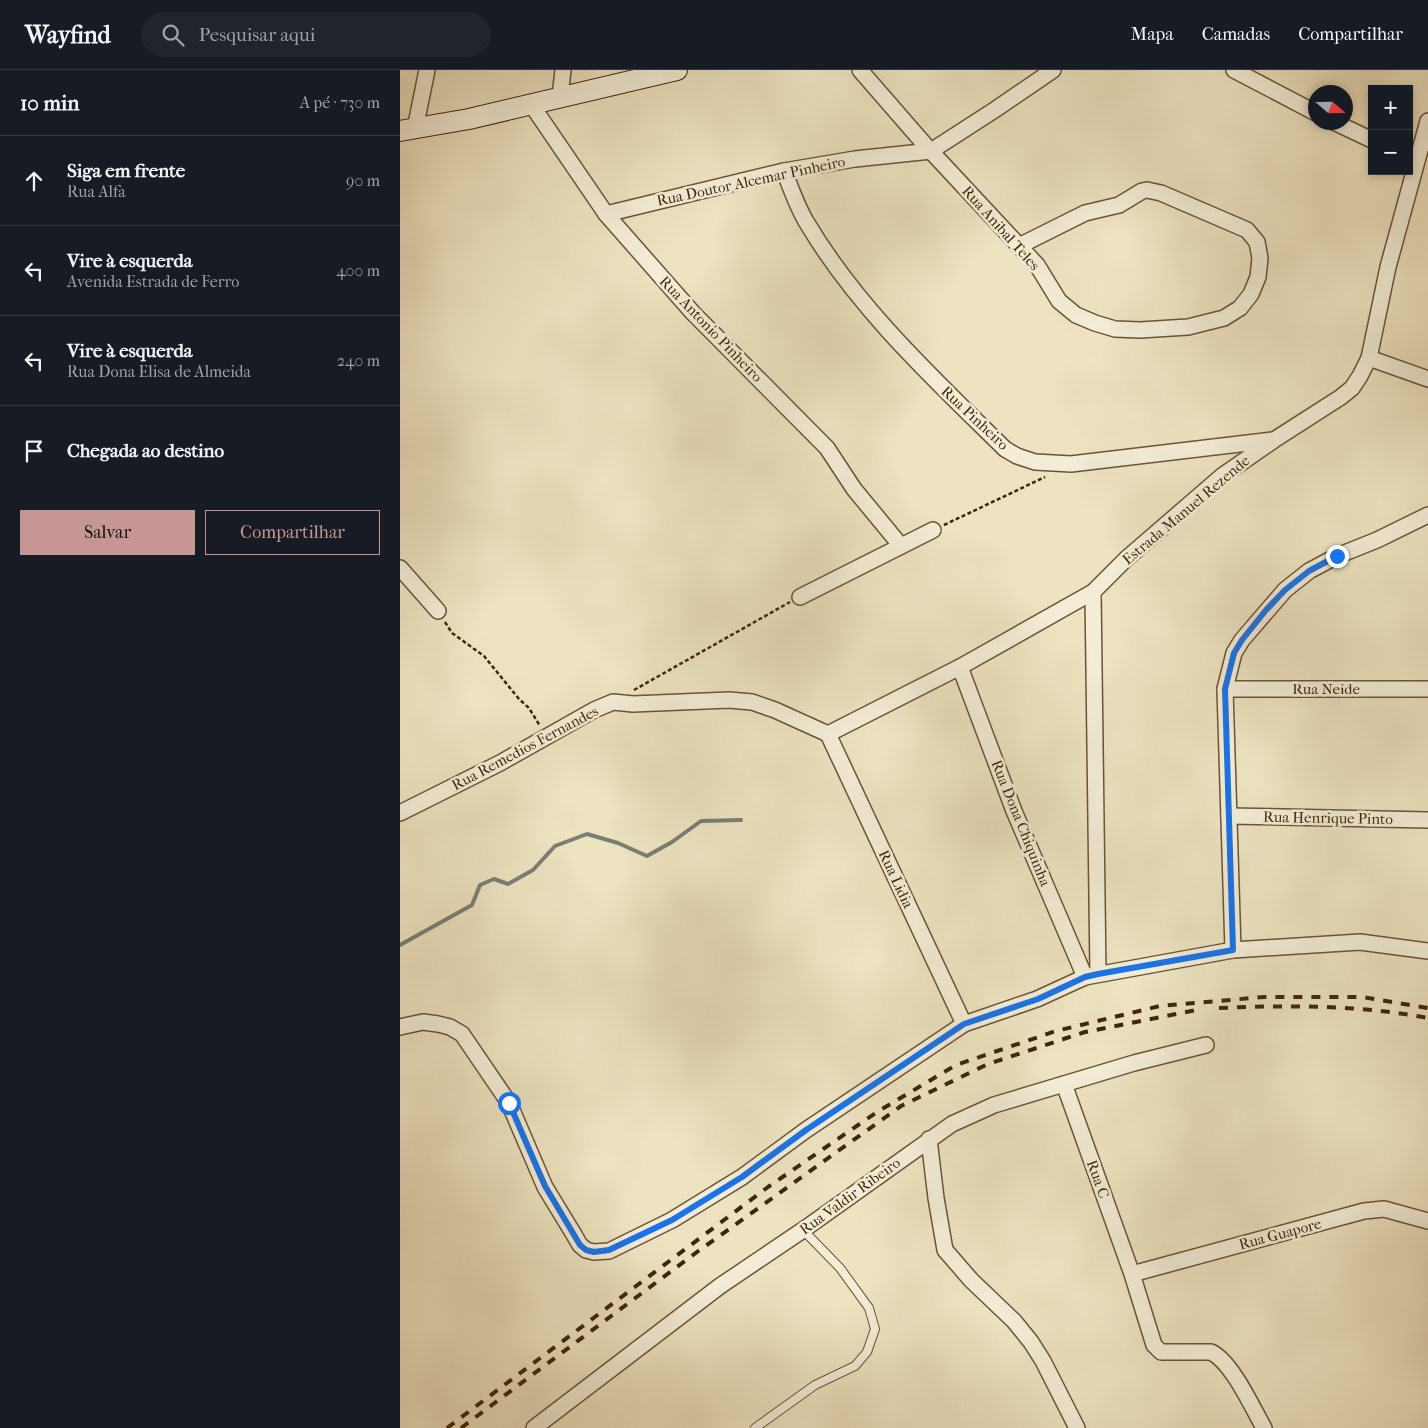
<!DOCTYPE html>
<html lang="pt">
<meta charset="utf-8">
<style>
:root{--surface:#171b24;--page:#20242c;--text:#f1f3f6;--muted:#9ea1a6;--line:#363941;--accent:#c59692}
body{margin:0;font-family:"IM FELL French Canon",serif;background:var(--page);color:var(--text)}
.controls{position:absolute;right:15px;top:15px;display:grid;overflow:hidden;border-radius:0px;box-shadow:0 2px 8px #0003}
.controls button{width:45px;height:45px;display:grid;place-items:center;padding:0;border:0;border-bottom:1px solid var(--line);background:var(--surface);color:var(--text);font:25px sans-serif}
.compass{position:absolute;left:908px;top:15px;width:45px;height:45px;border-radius:50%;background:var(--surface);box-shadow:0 2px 8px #0003;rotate:110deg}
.stop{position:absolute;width:15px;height:15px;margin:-11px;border:4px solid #1a73e8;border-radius:50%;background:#fff}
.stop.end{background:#1a73e8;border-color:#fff;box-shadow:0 1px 5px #0008}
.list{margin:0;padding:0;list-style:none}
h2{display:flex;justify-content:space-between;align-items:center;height:65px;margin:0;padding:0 20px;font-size:21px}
h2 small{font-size:16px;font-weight:400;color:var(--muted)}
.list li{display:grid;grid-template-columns:32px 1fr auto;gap:15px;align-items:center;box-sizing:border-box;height:90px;padding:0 20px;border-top:1px solid var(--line)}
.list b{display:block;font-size:19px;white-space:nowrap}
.list p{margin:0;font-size:16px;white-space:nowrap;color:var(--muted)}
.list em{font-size:16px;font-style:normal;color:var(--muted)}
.actions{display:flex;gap:10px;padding:15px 20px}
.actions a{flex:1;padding:11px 0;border:1px solid var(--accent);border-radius:0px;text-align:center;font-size:18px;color:var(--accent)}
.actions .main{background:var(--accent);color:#111}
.icon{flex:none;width:28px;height:28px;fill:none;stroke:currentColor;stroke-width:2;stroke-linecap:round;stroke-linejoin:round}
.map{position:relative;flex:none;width:1028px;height:1358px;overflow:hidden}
header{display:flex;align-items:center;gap:30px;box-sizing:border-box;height:70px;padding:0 25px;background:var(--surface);border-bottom:1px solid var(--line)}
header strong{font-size:24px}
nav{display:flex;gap:28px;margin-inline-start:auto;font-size:18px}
.search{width:350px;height:45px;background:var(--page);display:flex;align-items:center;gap:12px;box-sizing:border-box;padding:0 18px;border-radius:28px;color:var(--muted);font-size:19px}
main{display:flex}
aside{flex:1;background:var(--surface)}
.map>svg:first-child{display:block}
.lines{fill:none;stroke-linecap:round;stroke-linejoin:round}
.stream{stroke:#797f75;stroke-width:4}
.service-casing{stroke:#6a5436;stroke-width:10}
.minor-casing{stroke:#6a5436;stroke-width:18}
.secondary-casing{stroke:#3f2507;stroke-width:22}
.path{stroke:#3f2507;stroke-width:2.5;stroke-dasharray:4 2.5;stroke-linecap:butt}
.service{stroke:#f3edd7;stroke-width:8}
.minor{stroke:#f3edd7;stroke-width:15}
.secondary{stroke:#f3edd7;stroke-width:20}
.rail{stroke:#3f2507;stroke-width:4;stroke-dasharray:9 9;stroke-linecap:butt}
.route{stroke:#1a73e8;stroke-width:6}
.labels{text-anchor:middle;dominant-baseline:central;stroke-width:5;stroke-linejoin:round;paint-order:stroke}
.street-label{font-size:15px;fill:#3f2507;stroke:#f3edd7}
</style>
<header>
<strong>Wayfind</strong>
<div class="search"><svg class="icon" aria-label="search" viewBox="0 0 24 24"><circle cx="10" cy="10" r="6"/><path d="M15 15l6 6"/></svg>Pesquisar aqui</div>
<nav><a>Mapa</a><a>Camadas</a><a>Compartilhar</a></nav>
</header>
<main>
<aside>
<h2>10 min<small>A pé · 730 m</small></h2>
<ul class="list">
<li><svg class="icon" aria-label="ahead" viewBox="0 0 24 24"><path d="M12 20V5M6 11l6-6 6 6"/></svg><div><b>Siga em frente</b><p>Rua Alfa</p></div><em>90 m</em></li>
<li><svg class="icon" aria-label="left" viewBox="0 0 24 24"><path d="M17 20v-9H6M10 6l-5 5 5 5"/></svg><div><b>Vire à esquerda</b><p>Avenida Estrada de Ferro</p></div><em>400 m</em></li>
<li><svg class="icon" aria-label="left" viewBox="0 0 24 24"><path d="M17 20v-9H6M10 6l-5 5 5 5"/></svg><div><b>Vire à esquerda</b><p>Rua Dona Elisa de Almeida</p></div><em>240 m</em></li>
<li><svg class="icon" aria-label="arrive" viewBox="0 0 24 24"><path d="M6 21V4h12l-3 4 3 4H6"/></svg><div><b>Chegada ao destino</b></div></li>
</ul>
<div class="actions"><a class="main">Salvar</a><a>Compartilhar</a></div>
</aside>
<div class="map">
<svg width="1028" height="1358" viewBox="0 0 1028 1358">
<rect width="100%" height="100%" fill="#ede3c1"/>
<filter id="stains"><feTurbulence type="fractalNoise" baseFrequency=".004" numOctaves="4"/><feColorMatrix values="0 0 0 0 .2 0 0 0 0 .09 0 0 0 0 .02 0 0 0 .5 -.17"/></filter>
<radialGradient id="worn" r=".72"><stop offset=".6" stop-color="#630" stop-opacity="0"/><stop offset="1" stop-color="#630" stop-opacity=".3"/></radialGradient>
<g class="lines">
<path class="stream" d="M 0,875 L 72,835 L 80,815 L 94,809 L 108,814 L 133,800 L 155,776 L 187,764 L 218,773 L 247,786 L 272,772 L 301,751 L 341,750"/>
<g class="service-casing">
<path id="service" d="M 355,1358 L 415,1315 L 455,1296 L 467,1282 L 475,1259 L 469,1238 L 440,1198 L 403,1160"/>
</g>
<g class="minor-casing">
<g id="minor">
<path d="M 460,0 L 526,76 L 637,195 L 659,231 L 676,245 L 695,253 L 715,259 L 740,260 L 788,257 L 824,248 L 840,238 L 851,224 L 858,207 L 860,188 L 857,172 L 847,160 L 761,123 L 747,120 L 742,121 L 719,135 L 685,143 L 619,176"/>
<path d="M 834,0 L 916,43"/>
<path d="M 160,27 L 163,0"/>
<path d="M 131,34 L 206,144 L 293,243 L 427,378 L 454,419 L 501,476"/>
<path d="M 934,52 L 972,70"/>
<path d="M 15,59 L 27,0"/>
<path d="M 384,101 C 391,118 397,137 407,153 C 458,239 535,310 605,379 L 617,386 L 635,392 L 671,394 L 873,370"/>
<path d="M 206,144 L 384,101 L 455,89 L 531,81 L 596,39 L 653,0"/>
<path d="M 969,288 L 1028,309"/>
<path d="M 0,498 L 38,541"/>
<path d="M 693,522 L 698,904"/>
<path d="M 400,527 L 533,460"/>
<path d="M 560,597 L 614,741 L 685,907"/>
<path d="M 825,619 L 1028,619"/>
<path d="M 428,664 L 560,597 L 693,522 L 726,489 L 822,406 L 874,370 L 941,327 L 952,318 L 960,306 L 969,288 L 988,197 L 1028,51"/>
<path d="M 428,664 L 564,954"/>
<path d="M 0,743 L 100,693 L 194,640 L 213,632 L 233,634 L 329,630 L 352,632 L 375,640 L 428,664"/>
<path d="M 829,746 L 1028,750"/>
<path d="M 833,880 L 825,619 L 834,583 L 842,570 L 885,520 L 909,501 L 937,486 L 977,470 L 1028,445"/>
<path d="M 0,957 L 23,952 L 38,954 L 50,957 L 62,964 L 109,1033 L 145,1117 L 173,1163 L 180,1175 L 186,1180 L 194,1182 L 209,1181 L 272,1150 L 342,1107 L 406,1060 L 564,954 L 637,929 L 685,907 L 833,880 L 960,872 L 1028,881"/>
<path d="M 664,1014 L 732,1204 L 754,1275 L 761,1282 L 811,1282 C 832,1292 852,1337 864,1358"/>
<path d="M 529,1069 L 536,1128 L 545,1180 L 571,1210 L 614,1251 L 631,1272 L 643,1291 L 677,1358"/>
<path d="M 732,1204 L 964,1141 L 984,1139 L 1028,1151"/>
<path d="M 134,1358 L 320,1216 L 403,1160 L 552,1054 L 594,1035 L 734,993 L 806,975"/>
</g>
</g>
<g class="secondary-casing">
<path id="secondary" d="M 0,61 L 69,49 L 277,0"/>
</g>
<g class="path">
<path d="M 544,455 L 645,407"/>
<path d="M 45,552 L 52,563 L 84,586 L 119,629 L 129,638 L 140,656"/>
<path d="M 234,620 L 390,532"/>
</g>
<use href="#service" class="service"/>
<use href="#minor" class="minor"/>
<use href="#secondary" class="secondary"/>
<g class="rail">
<path d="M 819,938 C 889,935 959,935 1028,948"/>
<path d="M 47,1358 L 368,1117 L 477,1042 L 556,995 L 656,961 L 760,936 L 864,927 L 962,927 L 1028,938"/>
<path d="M 61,1358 L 297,1182 L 501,1036 L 588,994 L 685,962 L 801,939"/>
</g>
</g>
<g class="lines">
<path class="route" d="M 109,1033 L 145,1116 L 180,1175 L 186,1180 L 194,1182 L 209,1180 L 272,1150 L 342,1107 L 406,1060 L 564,954 L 638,929 L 685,907 L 698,904 L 833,880 L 825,619 L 834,583 L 842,570 L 866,540 L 885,520 L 909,501 L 937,486"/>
</g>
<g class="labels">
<g class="street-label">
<text transform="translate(351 111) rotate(-12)">Rua Doutor Alcemar Pinheiro</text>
<text transform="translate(601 158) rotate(48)">Rua Anibal Teles</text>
<text transform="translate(311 259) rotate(46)">Rua Antonio Pinheiro</text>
<text transform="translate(575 348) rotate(43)">Rua Pinheiro</text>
<text transform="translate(786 440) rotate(-40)">Estrada Manuel Rezende</text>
<text x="926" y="619">Rua Neide</text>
<text transform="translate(125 678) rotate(-28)">Rua Remedios Fernandes</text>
<text transform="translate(928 748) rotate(1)">Rua Henrique Pinto</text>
<text transform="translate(621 753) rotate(68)">Rua Dona Chiquinha</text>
<text transform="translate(496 809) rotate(65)">Rua Lidia</text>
<text transform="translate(698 1109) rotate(70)">Rua C</text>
<text transform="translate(450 1126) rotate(-36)">Rua Valdir Ribeiro</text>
<text transform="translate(880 1164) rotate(-15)">Rua Guapore</text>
</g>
</g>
<rect width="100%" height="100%" filter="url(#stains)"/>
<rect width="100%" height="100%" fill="url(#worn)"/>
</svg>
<div class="controls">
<button>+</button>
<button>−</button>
</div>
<svg class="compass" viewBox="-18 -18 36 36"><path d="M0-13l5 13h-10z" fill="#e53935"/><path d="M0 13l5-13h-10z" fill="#9ea1a6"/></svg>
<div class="stop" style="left:109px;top:1033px"></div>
<div class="stop end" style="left:937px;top:486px"></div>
</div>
</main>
